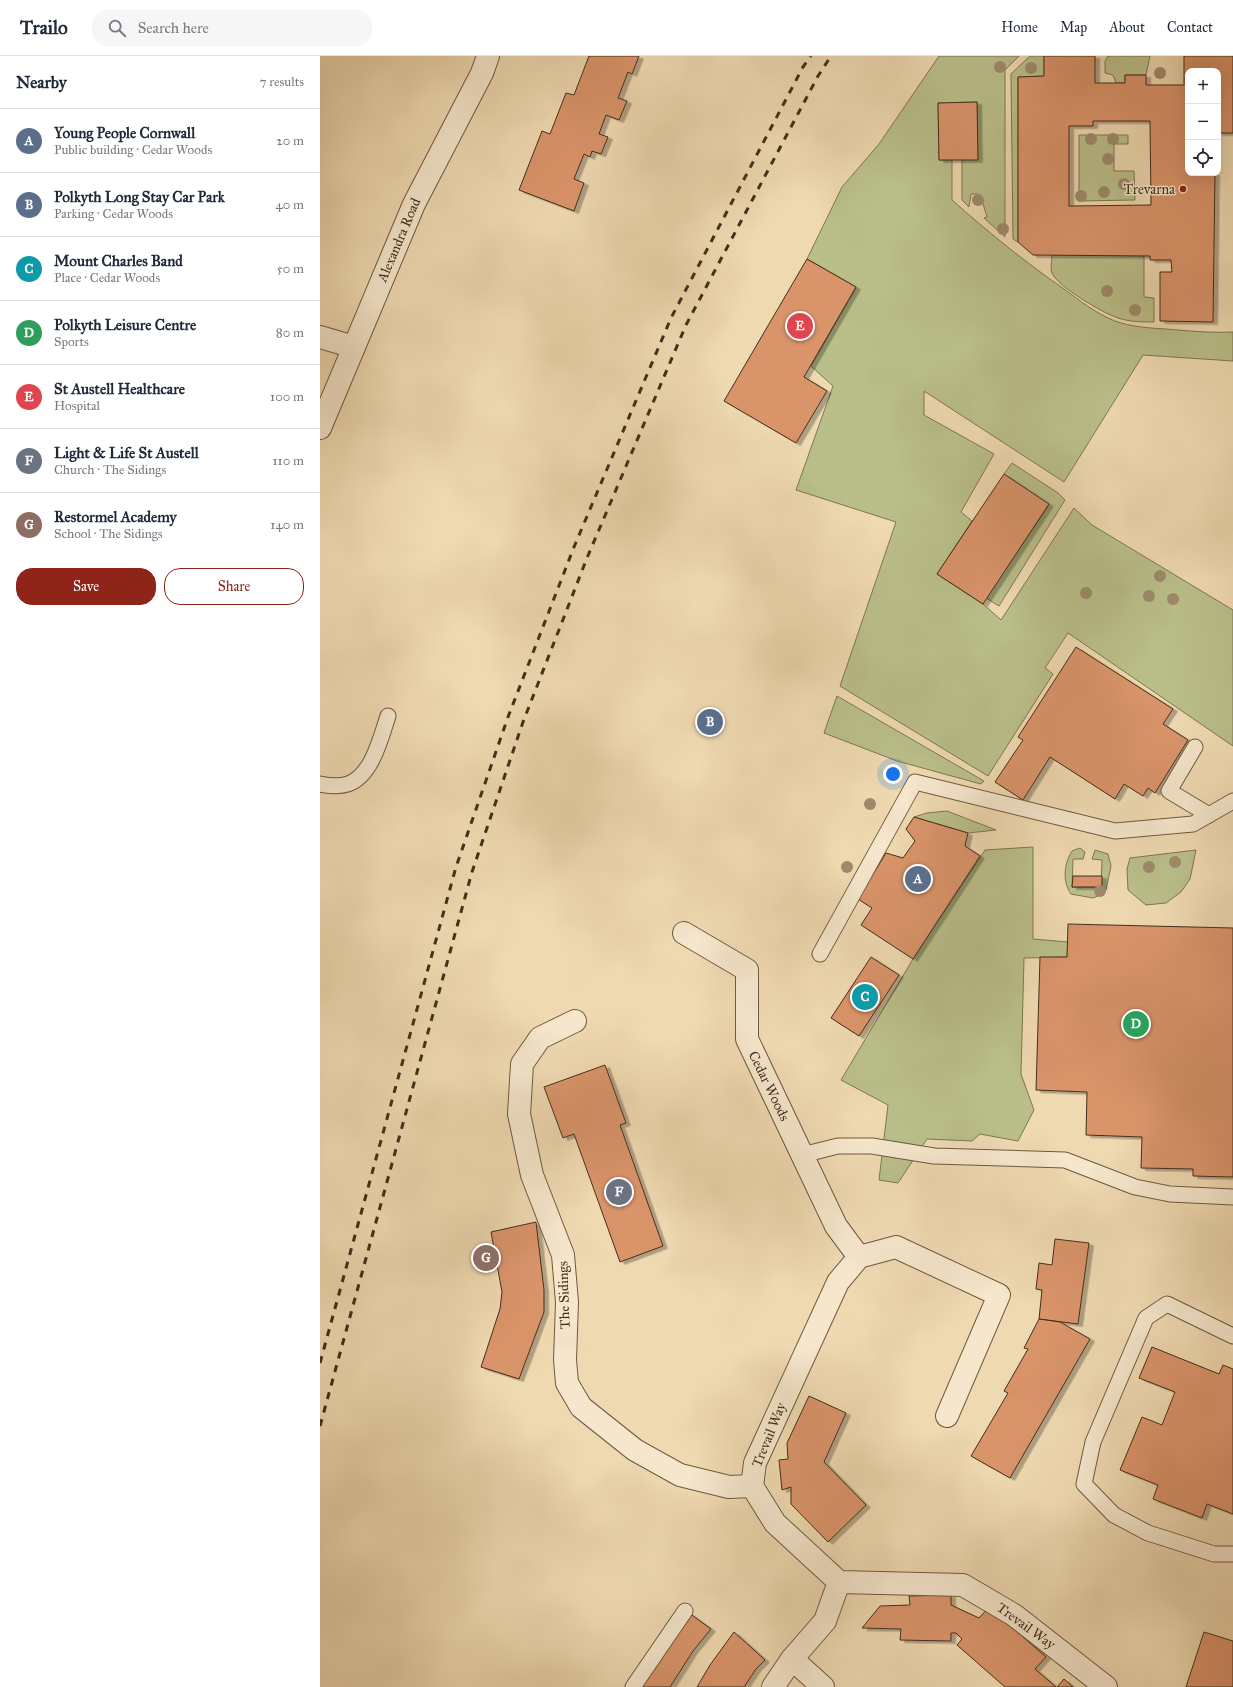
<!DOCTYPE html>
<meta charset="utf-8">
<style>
:root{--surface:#fff;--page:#f6f6f7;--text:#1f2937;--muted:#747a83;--line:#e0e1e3;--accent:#8f2418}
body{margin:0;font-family:"IM FELL Great Primer",serif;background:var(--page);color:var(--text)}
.controls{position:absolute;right:12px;top:12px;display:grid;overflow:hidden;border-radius:8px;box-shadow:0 4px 16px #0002}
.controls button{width:36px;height:36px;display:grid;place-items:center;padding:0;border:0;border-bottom:1px solid var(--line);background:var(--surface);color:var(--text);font:20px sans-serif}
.you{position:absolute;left:573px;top:718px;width:14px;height:14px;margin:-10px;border:3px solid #fff;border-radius:50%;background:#1a73e8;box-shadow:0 0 0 6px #1a73e833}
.badge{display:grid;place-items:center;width:26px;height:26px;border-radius:50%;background:var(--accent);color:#fff;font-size:13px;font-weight:700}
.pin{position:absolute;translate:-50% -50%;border:2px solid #fff;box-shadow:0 1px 4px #0006}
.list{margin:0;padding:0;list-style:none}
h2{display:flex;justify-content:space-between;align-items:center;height:52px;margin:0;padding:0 16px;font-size:17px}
h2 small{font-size:13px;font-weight:400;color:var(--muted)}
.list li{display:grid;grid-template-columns:26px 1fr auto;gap:12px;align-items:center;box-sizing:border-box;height:64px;padding:0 16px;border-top:1px solid var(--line)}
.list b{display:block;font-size:15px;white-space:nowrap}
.list p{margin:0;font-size:13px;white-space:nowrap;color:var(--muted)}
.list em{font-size:13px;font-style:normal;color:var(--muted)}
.actions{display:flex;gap:8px;padding:12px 16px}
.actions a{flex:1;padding:9px 0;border:1px solid var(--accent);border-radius:16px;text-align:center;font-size:14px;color:var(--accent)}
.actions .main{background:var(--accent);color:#fff}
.icon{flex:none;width:22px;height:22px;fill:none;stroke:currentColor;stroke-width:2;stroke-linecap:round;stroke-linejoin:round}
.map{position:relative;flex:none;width:913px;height:1631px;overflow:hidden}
header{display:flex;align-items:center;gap:24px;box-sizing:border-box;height:56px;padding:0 20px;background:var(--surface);border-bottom:1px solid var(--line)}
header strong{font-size:19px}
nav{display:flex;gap:22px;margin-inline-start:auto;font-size:14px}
.search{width:280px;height:36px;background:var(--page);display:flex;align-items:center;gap:10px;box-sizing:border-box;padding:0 14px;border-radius:16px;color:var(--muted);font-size:15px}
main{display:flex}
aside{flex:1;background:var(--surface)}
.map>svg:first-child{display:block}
.green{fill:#babf8a;stroke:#7e7652}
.building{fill:#da946b;stroke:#432e1b;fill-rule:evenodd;filter:url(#shadow)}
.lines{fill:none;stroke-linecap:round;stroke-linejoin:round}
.service-casing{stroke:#6e5940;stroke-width:17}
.minor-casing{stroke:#6e5940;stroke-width:24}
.tertiary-casing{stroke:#6e5940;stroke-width:24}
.service{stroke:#f5e6cc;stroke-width:15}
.minor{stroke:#f5e6cc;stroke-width:22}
.tertiary{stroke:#f5e6cc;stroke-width:22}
.rail{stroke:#432e1b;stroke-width:3;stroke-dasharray:7 7;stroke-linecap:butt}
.tree{fill:#9e8b6b}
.poi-dot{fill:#8f2418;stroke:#f5e6cc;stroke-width:1.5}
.labels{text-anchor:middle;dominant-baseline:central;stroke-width:3;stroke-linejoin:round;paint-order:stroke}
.poi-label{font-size:14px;fill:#432e1b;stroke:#f5e6cc;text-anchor:end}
.street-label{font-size:14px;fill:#432e1b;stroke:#f5e6cc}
</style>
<header>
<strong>Trailo</strong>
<div class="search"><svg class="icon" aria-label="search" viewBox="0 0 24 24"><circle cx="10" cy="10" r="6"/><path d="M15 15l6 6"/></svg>Search here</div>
<nav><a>Home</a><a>Map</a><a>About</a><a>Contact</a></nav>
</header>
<main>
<aside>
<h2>Nearby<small>7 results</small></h2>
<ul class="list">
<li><span class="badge" style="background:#5c6f8a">A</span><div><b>Young People Cornwall</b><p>Public building · Cedar Woods</p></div><em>20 m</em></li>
<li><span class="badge" style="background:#5c6f8a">B</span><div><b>Polkyth Long Stay Car Park</b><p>Parking · Cedar Woods</p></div><em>40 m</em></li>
<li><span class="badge" style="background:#0f9aa8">C</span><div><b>Mount Charles Band</b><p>Place · Cedar Woods</p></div><em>50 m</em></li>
<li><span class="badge" style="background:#2e9e5b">D</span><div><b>Polkyth Leisure Centre</b><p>Sports</p></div><em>80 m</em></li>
<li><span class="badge" style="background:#e0444e">E</span><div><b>St Austell Healthcare</b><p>Hospital</p></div><em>100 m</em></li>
<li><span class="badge" style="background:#6b7280">F</span><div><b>Light &amp; Life St Austell</b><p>Church · The Sidings</p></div><em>110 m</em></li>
<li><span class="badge" style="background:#8d6e63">G</span><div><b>Restormel Academy</b><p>School · The Sidings</p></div><em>140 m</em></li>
</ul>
<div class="actions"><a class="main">Save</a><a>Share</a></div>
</aside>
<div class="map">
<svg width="913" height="1631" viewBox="0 0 913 1631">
<defs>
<filter id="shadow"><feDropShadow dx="4.5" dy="2.5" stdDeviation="0" flood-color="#0004"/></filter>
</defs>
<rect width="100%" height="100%" fill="#efd9b1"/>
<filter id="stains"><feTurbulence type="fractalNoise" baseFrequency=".005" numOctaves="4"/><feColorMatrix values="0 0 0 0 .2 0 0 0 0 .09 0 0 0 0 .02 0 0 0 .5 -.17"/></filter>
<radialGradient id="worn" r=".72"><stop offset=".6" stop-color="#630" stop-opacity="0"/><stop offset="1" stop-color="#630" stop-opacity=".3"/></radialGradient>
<g class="green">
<path d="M 619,0 L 699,0 L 685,14 L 685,181 L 664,162 L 667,161 L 661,141 L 658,138 L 651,138 L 649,151 L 642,144 L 642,104 L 658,103 L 657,46 L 618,47 L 619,104 L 632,104 L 632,144 C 668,176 705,206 744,233 C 760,245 777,258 795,265 C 812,271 829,272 846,273 C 869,275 890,277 913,276 L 913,305 L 823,299 L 744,426 L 604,335 L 604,359 L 674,398 L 641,456 L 652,465 L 617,518 L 663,548 L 681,564 L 754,452 L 772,469 L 913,554 L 913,690 L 748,577 L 725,612 L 733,618 L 668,720 L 520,630 L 576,466 L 476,434 L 513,330 L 491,310 L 536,232 L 487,203 L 522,131 L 559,88 Z"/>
<path d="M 710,0 L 724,0 L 724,20 L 698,21 L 698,186 L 693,183 L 691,18 Z"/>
<path d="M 788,0 L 830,0 L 826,19 L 805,19 L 805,27 L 796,27 L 793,19 L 785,17 L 785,5 Z"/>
<path d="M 759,79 L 808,79 L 808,88 L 794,88 L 794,115 L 814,115 L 815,144 L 759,145 Z"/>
<path d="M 732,199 L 824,200 L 824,241 L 834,242 L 834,266 C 822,266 810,266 798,262 C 783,257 738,231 732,217 C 730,212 732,204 732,199 Z"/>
<path d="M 692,407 L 738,437 L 745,444 L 679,550 L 666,542 L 729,449 L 684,418 Z"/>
<path d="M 517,640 L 664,725 L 661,728 L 577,705 L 504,677 Z"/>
<path d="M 627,755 L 676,774 L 648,777 L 594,761 L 607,757 Z"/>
<path d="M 713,791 L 713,883 L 748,886 L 747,901 L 704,902 L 701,1018 L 714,1054 L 698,1085 L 660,1078 L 652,1085 L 607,1083 L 578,1127 L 559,1124 L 568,1049 L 521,1024 L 593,903 L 665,794 Z"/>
<path d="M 760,792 L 765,796 L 763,803 L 753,803 L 752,831 L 781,831 L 782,804 L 772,803 L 775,794 L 788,798 L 791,810 L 786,834 L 780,839 L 773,842 L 751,838 C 742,825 744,808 752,795 Z"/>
<path d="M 876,794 L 870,823 L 861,836 L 846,847 L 826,849 L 808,834 L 807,813 L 810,802 Z"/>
</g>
<g class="building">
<path d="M 269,0 L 319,0 L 312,18 L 308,16 L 298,42 L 307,45 L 299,64 L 286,59 L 279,78 L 288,81 L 281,98 L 272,95 L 270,101 L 264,98 L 254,123 L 264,127 L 254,155 L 199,134 L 222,75 L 230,78 L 246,37 L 254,39 Z"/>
<path d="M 724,0 L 775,0 L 775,27 L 805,27 L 805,19 L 826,19 L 826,29 L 864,29 L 864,0 L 913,0 L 913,77 L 898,77 L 898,15 L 868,15 L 868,117 L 895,117 L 893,266 L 840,265 L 840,216 L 852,216 L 851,204 L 830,204 L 830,200 L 713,199 L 698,186 L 698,21 L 724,20 ZM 773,65 L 830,65 L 831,149 L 749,150 L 749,70 L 773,70 Z"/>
<path d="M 657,46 L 658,104 L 619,104 L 618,47 Z"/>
<path d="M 487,203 L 536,231 L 484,321 L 507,335 L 476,387 L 404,345 Z"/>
<path d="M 684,418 L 729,448 L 663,548 L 617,518 Z"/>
<path d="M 756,591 L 853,653 L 843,668 L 868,684 L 835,737 L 828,732 L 823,740 L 804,728 L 795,743 L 730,701 L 703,744 L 675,726 L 703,684 L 698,681 Z"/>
<path d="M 594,761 L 648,777 L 645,790 L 660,800 L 593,903 L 541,869 L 552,852 L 538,843 L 566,797 L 583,802 L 595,785 L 586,773 Z"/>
<path d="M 753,820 L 782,820 L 782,831 L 752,831 Z"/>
<path d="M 748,868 L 913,872 L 913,1121 L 873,1120 L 873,1113 L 821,1112 L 822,1081 L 766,1079 L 767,1036 L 716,1034 L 720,901 L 747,901 Z"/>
<path d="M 551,901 L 579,919 L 539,980 L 511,962 Z"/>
<path d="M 285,1009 L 306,1067 L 300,1069 L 343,1190 L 300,1206 L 254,1078 L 243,1082 L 224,1031 Z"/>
<path d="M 216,1166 L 224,1234 L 224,1256 L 199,1323 L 161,1311 L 180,1253 L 182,1236 L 171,1176 Z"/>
<path d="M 735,1183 L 769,1187 L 758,1268 L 719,1263 L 722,1234 L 716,1233 L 719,1207 L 732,1209 Z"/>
<path d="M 719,1263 L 740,1266 L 770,1283 L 690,1422 L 651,1400 L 688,1337 L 684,1335 L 708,1293 L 704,1292 Z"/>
<path d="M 832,1291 L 899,1318 L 903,1309 L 913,1313 L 913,1458 L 887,1448 L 882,1462 L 833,1443 L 838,1429 L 800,1414 L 822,1361 L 842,1369 L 855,1336 L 819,1322 Z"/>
<path d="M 489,1340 L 526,1357 L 504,1406 L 546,1449 L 508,1486 L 471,1448 L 471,1431 L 462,1434 L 459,1404 L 468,1403 L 467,1387 Z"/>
<path d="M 631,1539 L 631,1549 L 659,1562 L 669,1551 L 726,1601 L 715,1613 L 736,1631 L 685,1631 L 637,1589 L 642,1583 L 636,1577 L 631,1577 L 631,1585 L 580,1584 L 581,1573 L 542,1572 L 560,1550 L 590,1549 L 589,1540 Z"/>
<path d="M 369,1557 L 391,1573 L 373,1595 L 350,1631 L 319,1631 Z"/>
<path d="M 414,1576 L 445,1604 L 436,1613 L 424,1631 L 377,1631 L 390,1609 Z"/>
<path d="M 884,1576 L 913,1585 L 913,1631 L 866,1631 Z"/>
<path d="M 744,1623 L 753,1631 L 737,1631 Z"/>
</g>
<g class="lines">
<g class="service-casing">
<g id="service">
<path d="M 875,691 L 849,735 L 889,759"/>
<path d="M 0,728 C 10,730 19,731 28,728 C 52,720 61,681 68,660"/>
<path d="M 500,898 L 595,726 L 795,775 L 873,768 L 913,745"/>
<path d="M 482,1099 L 518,1090 L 552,1090 L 614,1100 L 745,1104 L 815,1131 L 850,1138 L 913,1141"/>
<path d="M 913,1280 L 847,1248 L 826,1262 L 773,1386 L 764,1428 L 794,1459 L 828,1477 L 894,1498 L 913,1498"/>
<path d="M 313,1631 L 365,1555"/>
</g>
</g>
<g class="minor-casing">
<g id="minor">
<path d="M 0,281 L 34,291"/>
<path d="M 364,877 L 427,914 L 427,983 L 516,1170 L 539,1201"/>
<path d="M 255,965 L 220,982 L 202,1008 L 199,1058 L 212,1119 L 243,1199 L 247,1246 L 245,1304 L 247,1327 L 261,1351 L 315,1394 L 360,1419 L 409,1431 L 432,1430"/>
<path d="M 627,1360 L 679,1239 L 576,1191 L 539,1201 L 518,1226 L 435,1407 L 432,1430 L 455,1467 L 519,1526 L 643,1529 L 694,1559 L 786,1631"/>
<path d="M 472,1603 L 503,1631"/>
<path d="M 453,1631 L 472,1603 L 505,1565 L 519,1526"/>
</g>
</g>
<g class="tertiary-casing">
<path id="tertiary" d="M 0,372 L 94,148 L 162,17 L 168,0"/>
</g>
<use href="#service" class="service"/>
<use href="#minor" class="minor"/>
<use href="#tertiary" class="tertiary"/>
<g class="rail">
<path d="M 0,1307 L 136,811 L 188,661 L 254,491 L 351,262 L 483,11 L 491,0"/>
<path d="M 0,1370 L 152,816 L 203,666 L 267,502 L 366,269 L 498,20 L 511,0"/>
</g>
</g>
<g class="tree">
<circle cx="680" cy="11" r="6"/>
<circle cx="711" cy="12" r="6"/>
<circle cx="840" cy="17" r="6"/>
<circle cx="771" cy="83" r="6"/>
<circle cx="793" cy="83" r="6"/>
<circle cx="788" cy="103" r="6"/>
<circle cx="804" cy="128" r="6"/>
<circle cx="784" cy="136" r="6"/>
<circle cx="761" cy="140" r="6"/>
<circle cx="658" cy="144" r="6"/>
<circle cx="683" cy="173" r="6"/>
<circle cx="787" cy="235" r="6"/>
<circle cx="815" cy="254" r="6"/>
<circle cx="840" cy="520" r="6"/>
<circle cx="766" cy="537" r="6"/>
<circle cx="829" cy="540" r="6"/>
<circle cx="853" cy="543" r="6"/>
<circle cx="550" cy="748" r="6"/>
<circle cx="855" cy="806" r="6"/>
<circle cx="527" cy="811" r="6"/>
<circle cx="829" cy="811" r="6"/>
<circle cx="780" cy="835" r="6"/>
</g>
<circle class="poi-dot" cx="863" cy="133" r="4"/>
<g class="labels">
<g class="poi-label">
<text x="855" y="133">Trevarna</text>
</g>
<g class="street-label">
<text transform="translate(79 184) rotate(-67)">Alexandra Road</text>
<text transform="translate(449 1030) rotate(64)">Cedar Woods</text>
<text transform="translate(244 1239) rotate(-92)">The Sidings</text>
<text transform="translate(449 1379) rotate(-68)">Trevail Way</text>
<text transform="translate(706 1570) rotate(36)">Trevail Way</text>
</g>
</g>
<rect width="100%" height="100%" filter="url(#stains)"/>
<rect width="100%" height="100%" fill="url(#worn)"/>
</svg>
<div class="controls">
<button>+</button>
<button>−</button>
<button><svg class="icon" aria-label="locate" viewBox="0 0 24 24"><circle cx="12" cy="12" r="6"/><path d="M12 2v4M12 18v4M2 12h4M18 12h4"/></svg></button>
</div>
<div class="you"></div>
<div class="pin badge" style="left:598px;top:823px;background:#5c6f8a">A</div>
<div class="pin badge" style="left:390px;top:666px;background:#5c6f8a">B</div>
<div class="pin badge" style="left:545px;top:941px;background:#0f9aa8">C</div>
<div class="pin badge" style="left:816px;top:968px;background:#2e9e5b">D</div>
<div class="pin badge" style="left:480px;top:270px;background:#e0444e">E</div>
<div class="pin badge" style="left:299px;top:1136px;background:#6b7280">F</div>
<div class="pin badge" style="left:166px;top:1202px;background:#8d6e63">G</div>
</div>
</main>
